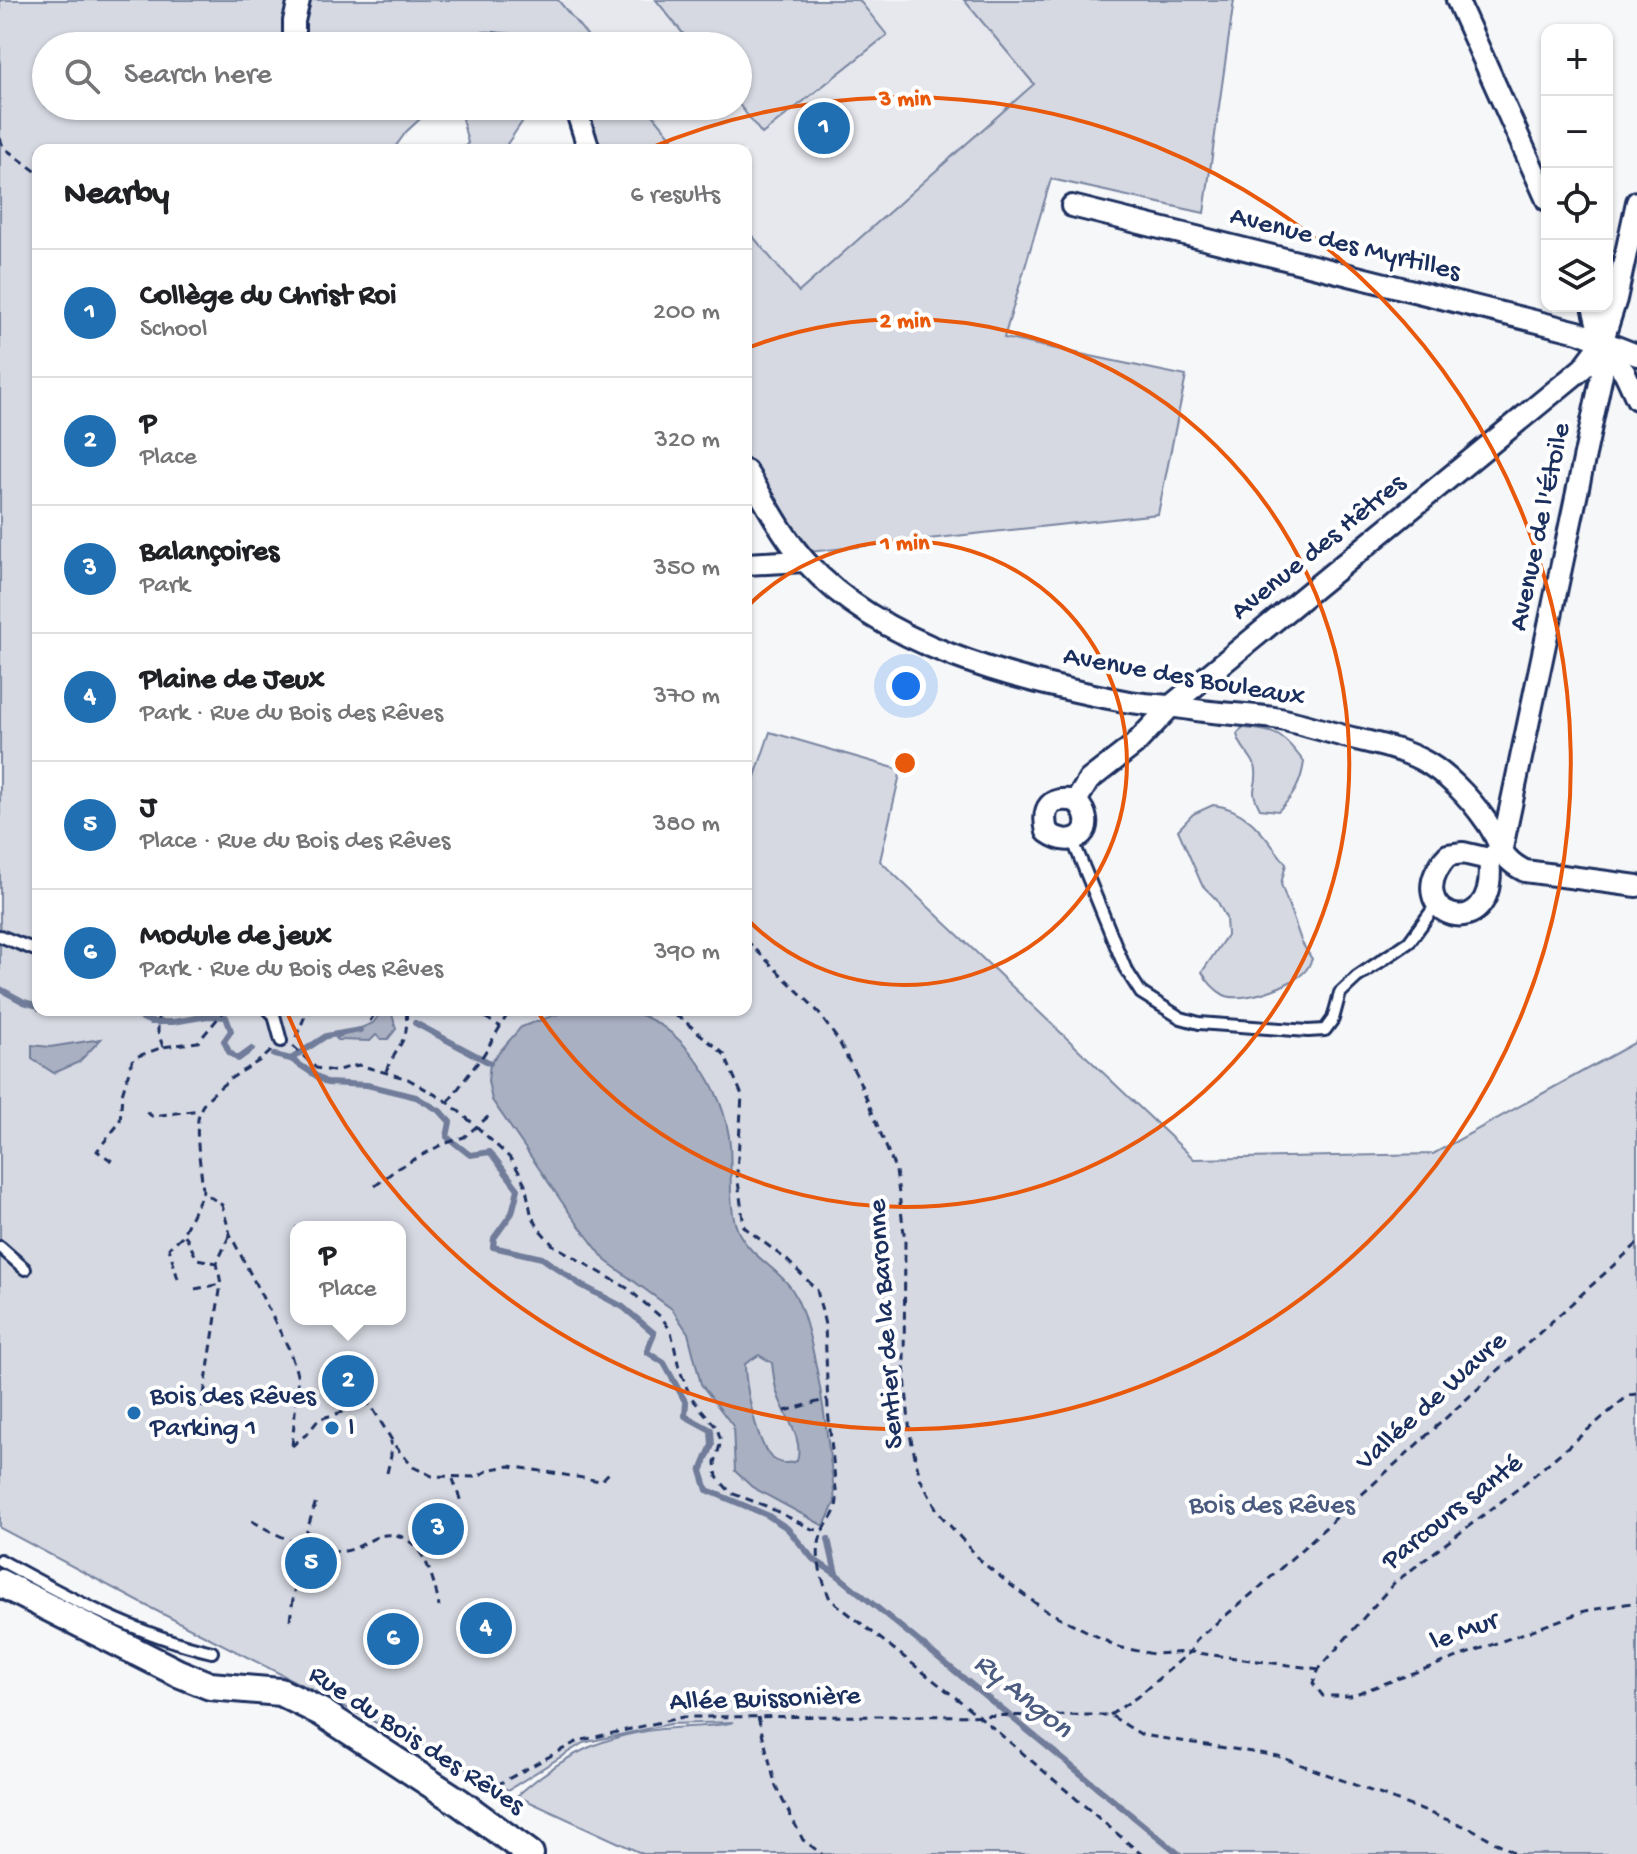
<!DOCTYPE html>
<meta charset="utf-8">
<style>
:root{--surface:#fff;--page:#f6f6f6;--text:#202124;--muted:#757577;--line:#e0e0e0;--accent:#1f6fb2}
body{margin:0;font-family:"Gochi Hand",sans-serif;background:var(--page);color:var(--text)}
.controls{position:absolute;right:24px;top:24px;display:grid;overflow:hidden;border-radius:16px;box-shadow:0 2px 6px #0004}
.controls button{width:72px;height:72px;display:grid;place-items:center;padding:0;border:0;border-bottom:2px solid var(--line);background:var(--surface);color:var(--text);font:40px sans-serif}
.you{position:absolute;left:906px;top:686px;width:28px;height:28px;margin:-20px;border:6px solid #fff;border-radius:50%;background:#1a73e8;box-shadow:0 0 0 12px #1a73e833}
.badge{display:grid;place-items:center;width:52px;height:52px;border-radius:50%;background:var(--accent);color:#fff;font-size:26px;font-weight:700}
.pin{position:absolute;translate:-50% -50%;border:4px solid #fff;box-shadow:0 2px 8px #0006}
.popup{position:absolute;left:290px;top:1221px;width:116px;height:104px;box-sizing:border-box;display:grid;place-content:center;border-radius:16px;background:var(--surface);filter:drop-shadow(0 2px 6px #0005);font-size:26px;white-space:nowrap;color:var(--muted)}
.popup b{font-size:30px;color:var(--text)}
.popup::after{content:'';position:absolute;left:50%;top:100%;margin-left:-16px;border:16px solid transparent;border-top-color:var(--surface)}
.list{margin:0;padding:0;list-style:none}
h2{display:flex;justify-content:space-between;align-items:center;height:104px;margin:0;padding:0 32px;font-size:34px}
h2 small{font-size:26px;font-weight:400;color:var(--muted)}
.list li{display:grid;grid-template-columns:52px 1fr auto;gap:24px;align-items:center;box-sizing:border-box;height:128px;padding:0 32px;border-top:2px solid var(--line)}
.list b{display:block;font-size:30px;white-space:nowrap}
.list p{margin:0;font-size:26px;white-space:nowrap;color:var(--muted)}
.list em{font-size:26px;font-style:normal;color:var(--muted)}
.icon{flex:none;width:44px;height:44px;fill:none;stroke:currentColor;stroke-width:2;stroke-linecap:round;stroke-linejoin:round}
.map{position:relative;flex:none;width:1637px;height:1854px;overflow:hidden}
.search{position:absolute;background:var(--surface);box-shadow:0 2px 6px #0004;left:32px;top:32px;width:720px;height:88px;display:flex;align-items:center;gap:20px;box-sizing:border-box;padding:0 28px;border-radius:44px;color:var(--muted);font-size:30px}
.panel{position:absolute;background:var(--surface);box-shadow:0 2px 6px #0004;left:32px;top:144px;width:720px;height:872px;border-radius:16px}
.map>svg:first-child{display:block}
.built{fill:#e6e8ee}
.green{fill:#d6d9e2;stroke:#7884a0;stroke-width:2;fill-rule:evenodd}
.water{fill:#a9b0c1;stroke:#707c99;stroke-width:2;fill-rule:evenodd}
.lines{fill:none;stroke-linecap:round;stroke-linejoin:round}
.stream{stroke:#707c99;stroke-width:6}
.service-casing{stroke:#1b2f5e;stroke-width:16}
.minor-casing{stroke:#1b2f5e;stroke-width:26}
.tertiary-casing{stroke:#1b2f5e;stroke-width:32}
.path{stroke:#1b2f5e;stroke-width:3;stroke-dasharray:8 6;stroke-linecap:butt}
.service{stroke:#fff;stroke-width:10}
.minor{stroke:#fff;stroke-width:20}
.tertiary{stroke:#fff;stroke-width:26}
.ring{fill:none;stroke:#e8590c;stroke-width:4}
.poi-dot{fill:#1f6fb2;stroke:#fff;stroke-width:3}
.labels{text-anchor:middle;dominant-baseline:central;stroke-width:8;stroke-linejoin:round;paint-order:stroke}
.street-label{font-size:28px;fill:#1b2f5e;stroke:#fff}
.poi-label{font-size:28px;fill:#1b2f5e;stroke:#fff;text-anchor:start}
.park-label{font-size:28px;fill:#4a5a7f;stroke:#fff}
.water-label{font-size:30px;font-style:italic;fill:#4d5c81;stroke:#fff}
.centre{fill:#e8590c;stroke:#fff;stroke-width:4}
.ring-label{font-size:24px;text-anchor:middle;font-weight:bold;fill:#e8590c;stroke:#fff;stroke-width:8;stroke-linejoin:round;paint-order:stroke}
</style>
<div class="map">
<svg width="1637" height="1854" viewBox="0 0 1637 1854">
<rect width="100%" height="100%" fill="#f6f7f9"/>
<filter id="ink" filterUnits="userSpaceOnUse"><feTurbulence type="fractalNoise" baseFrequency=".0125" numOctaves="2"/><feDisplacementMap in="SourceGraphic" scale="16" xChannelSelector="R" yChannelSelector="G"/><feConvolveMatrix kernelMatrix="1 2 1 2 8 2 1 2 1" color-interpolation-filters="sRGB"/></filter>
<g filter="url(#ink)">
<path class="built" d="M 558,0 L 964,0 L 1034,84 L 799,292 L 746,228 L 746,150 L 682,150 L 646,106 L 738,106 L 738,46 L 596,46 Z"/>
<g class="green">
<path d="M 0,0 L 558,0 L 596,46 L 46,46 L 46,106 L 434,106 L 406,132 L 393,150 L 38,150 L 38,1010 L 746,1010 L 746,803 L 770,732 L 901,770 L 880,861 L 1194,1159 L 1433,1154 L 1636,1042 L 1637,1038 L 1637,1854 L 643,1854 L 517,1796 C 565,1753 607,1733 673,1728 C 692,1726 716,1727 734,1722 L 670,1724 L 583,1743 L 508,1790 L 147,1606 L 0,1528 ZM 296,1227 L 400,1227 L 400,1319 L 296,1319 Z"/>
<path d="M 656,0 L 859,0 L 887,35 L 762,134 L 738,103 L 738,46 L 693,46 Z"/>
<path d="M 964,0 L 1234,0 L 1204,213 L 1051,179 L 1004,338 L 1186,376 L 1158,514 L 809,552 L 746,486 L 746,228 L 799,292 L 1034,84 Z"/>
<path d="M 459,106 L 533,106 L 503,150 L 462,150 L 468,143 Z"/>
<path d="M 559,106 L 646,106 L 682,150 L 581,150 L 577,132 Z"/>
<path d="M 1242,728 C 1278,730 1282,734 1304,762 C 1301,783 1294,796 1278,811 L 1260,809 C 1248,786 1258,790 1256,770 C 1255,757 1240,750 1237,734 Z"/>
<path d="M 1213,805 C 1248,808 1266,838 1286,864 L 1281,884 L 1302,943 L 1312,959 C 1310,963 1309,967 1306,970 C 1295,985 1241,1004 1224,995 C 1215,990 1207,981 1202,972 L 1227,935 L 1226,918 L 1217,900 L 1202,885 L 1178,830 L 1193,814 Z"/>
</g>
<g class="water">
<path d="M 569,1010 C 586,1010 607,1007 624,1010 C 683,1022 725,1089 730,1145 C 732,1171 727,1213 740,1235 C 752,1257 777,1268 791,1288 C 816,1324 830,1454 835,1502 L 824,1526 L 752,1487 L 735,1471 L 733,1426 L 701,1384 L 688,1333 L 672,1309 L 606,1261 L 571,1215 L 492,1100 L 488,1081 L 490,1063 L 521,1027 ZM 759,1355 L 772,1363 C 773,1371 774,1380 776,1389 C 781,1411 805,1438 797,1461 C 789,1464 781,1464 773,1459 C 757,1447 745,1384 745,1364 Z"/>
<path d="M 386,1013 L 392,1014 L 396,1029 L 388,1039 L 381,1039 L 376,1035 L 370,1041 L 338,1040 L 336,1038 L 373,1023 L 379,1015 Z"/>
<path d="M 101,1039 L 79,1062 L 54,1073 L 32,1059 L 32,1045 L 50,1047 Z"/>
</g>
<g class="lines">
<g class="stream">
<path d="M 0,989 L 24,1002 L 38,1006"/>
<path d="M 52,1010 L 127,1011 L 151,1022 L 173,1022 L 208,1016 L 226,1017 L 231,1031 L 224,1041 L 229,1052 L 238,1059 L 252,1049"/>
<path d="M 415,1023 L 490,1063"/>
<path d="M 274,1055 L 291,1059 L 326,1036 L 360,1030"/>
<path d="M 291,1059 L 327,1083 L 367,1085 L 416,1097 L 440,1111 L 450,1122 L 447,1137 L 470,1155 L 490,1152 L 518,1189 L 512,1213 L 494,1238 L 493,1247 L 542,1258 L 581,1285 L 623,1307 L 654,1333 L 647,1352 L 664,1363 L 686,1403 L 685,1416 L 711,1430 L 712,1445 L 701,1471 L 707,1490 L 767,1515 L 787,1528 L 813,1559 L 836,1574"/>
<path d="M 828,1539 L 836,1574 L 1179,1854"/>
</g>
<g class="service-casing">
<g id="service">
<path d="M 1073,841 L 1125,968 L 1141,993 L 1181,1018 L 1199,1023 L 1308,1031 L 1325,1030 L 1333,1019 L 1340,993 L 1357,977 L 1409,942 L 1436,905"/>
<path d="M 0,936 L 38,951"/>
<path d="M 269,1010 L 274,1015 L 281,1041"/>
<path d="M 0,1247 L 25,1269"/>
<path d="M 0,1560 C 67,1597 137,1635 212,1652"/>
</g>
</g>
<g class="minor-casing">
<g id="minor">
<path d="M 1457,0 L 1547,200"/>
<path d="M 294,46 L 294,21 L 299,0"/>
<path d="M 468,46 L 488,44 L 510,46"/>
<path d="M 575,106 L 589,150"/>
<path d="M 1072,206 L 1578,332 L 1637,355"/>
<path d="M 1593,306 L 1602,343 L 1625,373 L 1637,399"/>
<path d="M 746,471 C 765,500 782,536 806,562 C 882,646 1016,681 1124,701 C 1145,705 1168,705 1190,709 C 1217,714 1246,714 1274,718 C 1294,721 1314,728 1333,733 C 1361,741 1394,746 1420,759 C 1446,772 1470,798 1486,821 C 1503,844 1497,857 1525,871 L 1637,886"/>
<path d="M 746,564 L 804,561"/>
<path d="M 1076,801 C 1050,796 1041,807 1047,832 C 1076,853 1101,827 1076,801 L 1089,780 L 1134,745 L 1173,704 L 1583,368 L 1602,343"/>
<path d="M 1489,859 L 1463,853 L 1448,855 C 1393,915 1500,952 1489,859 L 1502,848 L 1602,374 L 1602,343 L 1616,299 L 1637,202"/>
</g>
</g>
<g class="tertiary-casing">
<path id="tertiary" d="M 0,1583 L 178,1673 L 210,1686 L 280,1692 L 321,1712 L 459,1802 L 530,1854"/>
</g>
<g class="path">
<path d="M 0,138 L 3,147 L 38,173"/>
<path d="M 746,940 L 815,1008 L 838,1040 L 859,1080 L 896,1171 L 905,1241 L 904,1364 L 910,1435 L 920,1478 L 938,1512 L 983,1563 L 1012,1586 L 1045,1610 L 1118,1647 L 1153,1654 L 1190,1652 L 1319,1669"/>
<path d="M 396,1010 L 405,1012"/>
<path d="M 473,1010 L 501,1027"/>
<path d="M 662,1010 L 682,1019 L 724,1054 L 742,1095 L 737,1173 L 744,1227 L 788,1261 L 817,1290 L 825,1325 L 828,1410 L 837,1500 C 836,1514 831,1517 824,1529 C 812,1551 821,1577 830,1599 L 979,1716 L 1141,1854"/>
<path d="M 370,1021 L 377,1010"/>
<path d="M 296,1037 L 305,1016 L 313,1010"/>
<path d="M 293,1046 L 316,1068 L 333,1071 L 359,1065 L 408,1079 L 448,1102 L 476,1126 L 510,1158 L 519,1172 L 525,1184 L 531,1213 L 539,1229 L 553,1245 L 627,1288 L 662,1318 L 671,1331 L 679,1368 L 690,1396 L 717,1428 L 721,1441 L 715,1463 L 717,1477 L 731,1493 L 766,1506 L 812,1529 L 823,1531"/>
<path d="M 163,1047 L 158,1032 L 158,1012 L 173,1010"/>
<path d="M 271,1051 C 259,1063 244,1069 230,1079 C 221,1087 204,1099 200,1111 C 193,1129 202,1171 203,1192 L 222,1205 L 230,1234 L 289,1349 L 298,1377 L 292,1447"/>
<path d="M 386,1071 C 391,1058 405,1041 406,1030 C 407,1023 406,1016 407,1010"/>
<path d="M 448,1102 L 484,1054 L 510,1010"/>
<path d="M 146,1112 L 152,1116 L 200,1110"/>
<path d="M 112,1161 L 97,1151 L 120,1122 L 122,1094 L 133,1058 L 163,1047 L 198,1042 L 225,1010"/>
<path d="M 375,1186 L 398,1168 L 441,1145 L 464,1137 L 489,1116"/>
<path d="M 185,1235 L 197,1259 L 217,1263"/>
<path d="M 178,1279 L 169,1248 L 182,1236 L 203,1192"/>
<path d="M 195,1289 L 221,1284 L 217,1263 L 230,1234"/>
<path d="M 1637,1394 L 1629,1395 L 1519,1488 L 1394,1583 L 1319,1669 L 1313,1683 L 1323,1696 L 1350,1696 L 1585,1611 L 1637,1602"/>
<path d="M 202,1408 L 221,1284"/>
<path d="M 785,1411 L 828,1399"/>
<path d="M 292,1446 L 308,1433 L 319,1419 L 370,1404 L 396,1447 L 413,1467 L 432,1476 L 476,1477 L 491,1469 L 510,1466 L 601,1481 L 611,1471"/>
<path d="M 387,1473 L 391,1456 L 391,1441"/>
<path d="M 453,1479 L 461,1502"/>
<path d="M 252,1521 C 278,1536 313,1554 345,1551 C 359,1549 371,1537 385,1535 C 422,1530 435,1581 439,1607"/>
<path d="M 290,1620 L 299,1557 L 316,1501"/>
<path d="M 1110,1715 L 1137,1697 L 1190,1652 L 1197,1639 L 1259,1588 L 1637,1244"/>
<path d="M 758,1717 L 776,1787 L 803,1840 L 822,1854"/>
<path d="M 484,1792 L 578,1741 L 683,1717 L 1110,1715 L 1142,1735 L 1278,1756 L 1472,1829 L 1517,1854"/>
</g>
<use href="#service" class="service"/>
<use href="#minor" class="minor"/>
<use href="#tertiary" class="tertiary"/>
</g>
</g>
<g class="ring">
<path d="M747 607A222 222 0 1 1 747 919"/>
<path d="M750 347A444 444 0 1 1 537 1011"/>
<path d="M645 150A666 666 0 1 1 287 1012"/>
</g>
<g class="poi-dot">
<circle cx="134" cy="1413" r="8"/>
<circle cx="332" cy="1428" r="8"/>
</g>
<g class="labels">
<g class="street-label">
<text transform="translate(1345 245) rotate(14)">Avenue des Myrtilles</text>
<text transform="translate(1541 527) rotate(-78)">Avenue de l'Étoile</text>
<text transform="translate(1319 548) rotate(-39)">Avenue des Hêtres</text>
<text transform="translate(1184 678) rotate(10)">Avenue des Bouleaux</text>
<text transform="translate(887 1324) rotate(-94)">Sentier de la Baronne</text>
<text transform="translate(1432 1402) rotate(-42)">Vallée de Wavre</text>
<text transform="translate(1453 1513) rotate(-38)">Parcours santé</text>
<text transform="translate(1465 1632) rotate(-20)">le Mur</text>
<text transform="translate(765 1700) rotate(-2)">Allée Buissonière</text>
<text transform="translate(416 1741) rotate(33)">Rue du Bois des Rêves</text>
</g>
<g class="poi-label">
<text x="150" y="1397">Bois des Rêves<tspan x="150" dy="32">Parking 1</tspan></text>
<text x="348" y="1428">I</text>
</g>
<g class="park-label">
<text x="1272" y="1506">Bois des Rêves</text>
</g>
<g class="water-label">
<text transform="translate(1022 1697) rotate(39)">Ry Angon</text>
</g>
</g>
<circle cx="905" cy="763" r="12" class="centre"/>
<g class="ring-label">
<text x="905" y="105">3 min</text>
<text x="905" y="327">2 min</text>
<text x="905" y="549">1 min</text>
</g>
</svg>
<div class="controls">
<button>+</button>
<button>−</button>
<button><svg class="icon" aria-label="locate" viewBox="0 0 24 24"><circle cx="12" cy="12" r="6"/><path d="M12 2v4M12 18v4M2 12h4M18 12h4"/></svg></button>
<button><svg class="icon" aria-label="layers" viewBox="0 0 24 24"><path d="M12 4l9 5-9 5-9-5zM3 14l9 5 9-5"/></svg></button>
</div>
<div class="you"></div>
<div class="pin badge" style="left:824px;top:128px">1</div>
<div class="pin badge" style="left:348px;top:1381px">2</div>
<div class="popup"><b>P</b>Place</div>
<div class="pin badge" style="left:438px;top:1529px">3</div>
<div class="pin badge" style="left:486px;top:1628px">4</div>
<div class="pin badge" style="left:311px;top:1563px">5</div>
<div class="pin badge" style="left:393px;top:1639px">6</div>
<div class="search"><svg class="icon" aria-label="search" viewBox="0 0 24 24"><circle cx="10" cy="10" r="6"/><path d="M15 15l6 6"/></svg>Search here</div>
<section class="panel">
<h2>Nearby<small>6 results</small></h2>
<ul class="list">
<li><span class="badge">1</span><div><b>Collège du Christ Roi</b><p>School</p></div><em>200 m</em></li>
<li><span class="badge">2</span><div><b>P</b><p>Place</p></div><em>320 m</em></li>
<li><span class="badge">3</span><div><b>Balançoires</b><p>Park</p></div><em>350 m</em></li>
<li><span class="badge">4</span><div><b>Plaine de Jeux</b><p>Park · Rue du Bois des Rêves</p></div><em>370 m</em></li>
<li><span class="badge">5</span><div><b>J</b><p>Place · Rue du Bois des Rêves</p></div><em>380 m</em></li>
<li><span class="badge">6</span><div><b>Module de jeux</b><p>Park · Rue du Bois des Rêves</p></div><em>390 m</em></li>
</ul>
</section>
</div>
